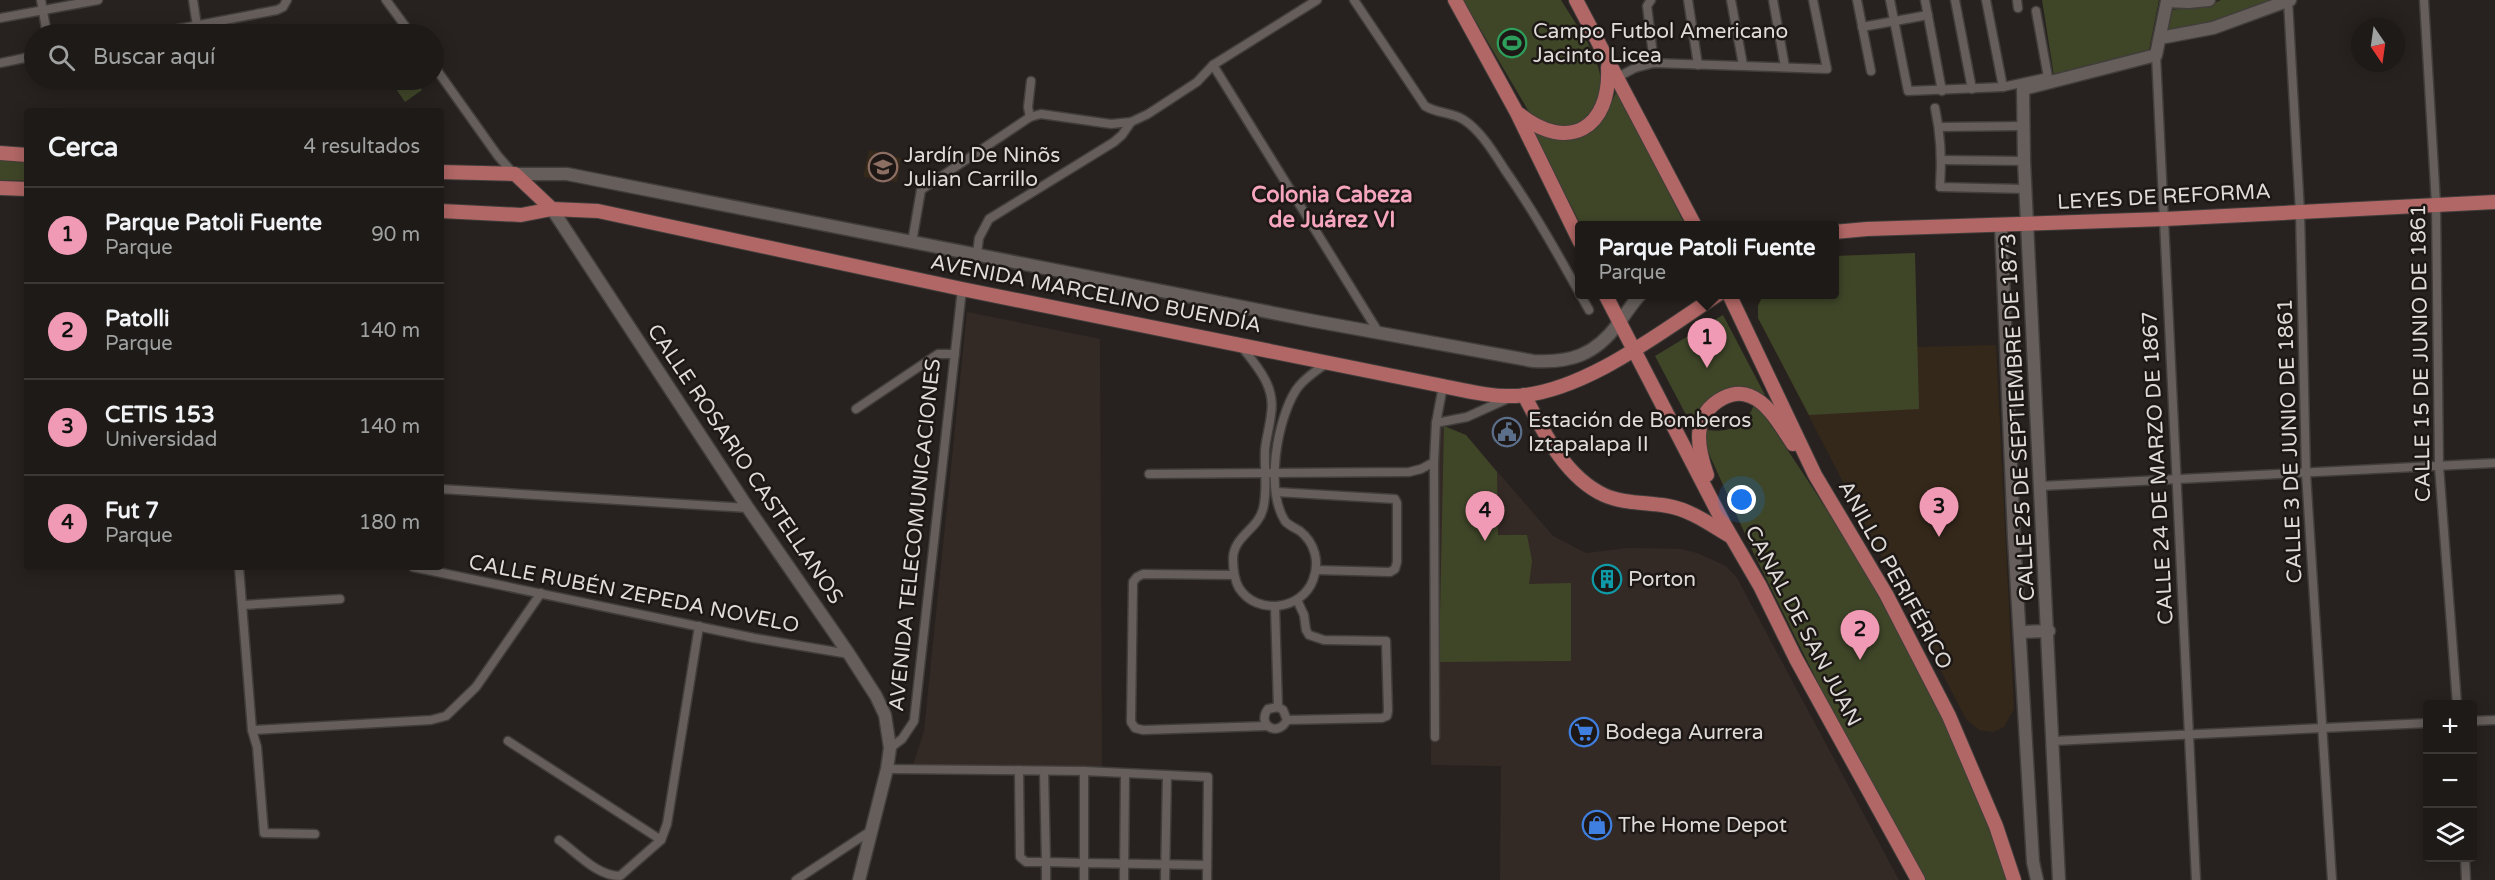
<!DOCTYPE html>
<html lang="es">
<meta charset="utf-8">
<style>
:root{--surface:#1d1a17;--page:#2a2724;--text:#f1f3f6;--muted:#a0a1a1;--line:#3b3836;--accent:#f09ab6}
body{margin:0;font-family:"Varela Round",sans-serif;background:var(--page);color:var(--text)}
.controls{position:absolute;right:18px;bottom:18px;display:grid;overflow:hidden;border-radius:6px;box-shadow:0 3px 15px #0003}
.controls button{width:54px;height:54px;display:grid;place-items:center;padding:0;border:0;border-bottom:2px solid var(--line);background:var(--surface);color:var(--text);font:30px sans-serif}
.compass{position:absolute;left:2351px;top:18px;width:54px;height:54px;border-radius:50%;background:var(--surface);box-shadow:0 3px 15px #0003;rotate:167deg}
.you{position:absolute;left:1742px;top:500px;width:21px;height:21px;margin:-15px;border:4px solid #fff;border-radius:50%;background:#1a73e8;box-shadow:0 0 0 9px #1a73e833}
.badge{display:grid;place-items:center;width:39px;height:39px;border-radius:50%;background:var(--accent);color:#111;font-size:20px;font-weight:700}
.pin{position:absolute;translate:-50% -50px;filter:drop-shadow(0 2px 3px #0008)}
.pin::after{content:'';position:absolute;top:32px;width:21px;height:18px;background:inherit;clip-path:polygon(0 0,100% 0,50% 100%)}
.popup{position:absolute;left:1575px;top:221px;width:264px;height:78px;box-sizing:border-box;display:grid;place-content:center;border-radius:6px;background:var(--surface);filter:drop-shadow(0 2px 4px #0005);font-size:20px;white-space:nowrap;color:var(--muted)}
.popup b{font-size:22px;color:var(--text)}
.popup::after{content:'';position:absolute;left:50%;top:100%;margin-left:-12px;border:12px solid transparent;border-top-color:var(--surface)}
.list{margin:0;padding:0;list-style:none}
h2{display:flex;justify-content:space-between;align-items:center;height:78px;margin:0;padding:0 24px;font-size:26px}
h2 small{font-size:20px;font-weight:400;color:var(--muted)}
.list li{display:grid;grid-template-columns:39px 1fr auto;gap:18px;align-items:center;box-sizing:border-box;height:96px;padding:0 24px;border-top:2px solid var(--line)}
.list b{display:block;font-size:22px;white-space:nowrap}
.list p{margin:0;font-size:20px;white-space:nowrap;color:var(--muted)}
.list em{font-size:20px;font-style:normal;color:var(--muted)}
.icon{flex:none;width:33px;height:33px;fill:none;stroke:currentColor;stroke-width:2;stroke-linecap:round;stroke-linejoin:round}
.map{position:relative;flex:none;width:2495px;height:880px;overflow:hidden}
.search{position:absolute;background:var(--surface);box-shadow:0 3px 15px #0003;left:24px;top:24px;width:420px;height:66px;display:flex;align-items:center;gap:15px;box-sizing:border-box;padding:0 21px;border-radius:33px;color:var(--muted);font-size:22px}
.panel{position:absolute;background:var(--surface);box-shadow:0 3px 15px #0003;left:24px;top:108px;width:420px;height:462px;border-radius:6px}
.map>svg:first-child{display:block}
.built{fill:#342a25}
.education{fill:#34281a}
.green{fill:#3f4628}
.lines{fill:none;stroke-linecap:round;stroke-linejoin:round}
.street-casing{stroke:#413d3b;stroke-width:11}
.secondary-casing{stroke:#413d3b;stroke-width:15}
.primary-casing{stroke:#413d3b;stroke-width:16}
.street{stroke:#655e5b;stroke-width:8}
.secondary{stroke:#655e5b;stroke-width:12}
.primary{stroke:#b16765;stroke-width:14}
.labels{text-anchor:middle;dominant-baseline:central;stroke-width:5;stroke-linejoin:round;paint-order:stroke}
.poi-label{font-size:21px;fill:#dedbd9;stroke:#1d1816;text-anchor:start}
.street-label{font-size:21px;fill:#dedbd9;stroke:#1d1816}
.neighbourhood-label{font-size:22px;font-weight:bold;fill:#f5a5be;stroke:#1d1816}
</style>
<div class="map">
<svg width="2495" height="880" viewBox="0 0 2495 880">
<rect width="100%" height="100%" fill="#27221f"/>
<g class="built">
<path d="M 967,312 L 1100,339 L 1102,770 L 913,765 L 924,731 Z"/>
<path d="M 1433,425 L 1444,426 L 1466,435 L 1553,536 L 1586,553 L 1628,548 L 1681,549 L 1697,553 L 1726,566 L 1737,578 L 1899,880 L 1500,880 L 1501,766 L 1431,765 Z"/>
</g>
<g class="education">
<path d="M 869,150 L 901,158 L 897,182 L 863,177 Z"/>
<path d="M 1915,253 L 1916,347 L 1996,345 L 2014,709 L 2004,727 L 1993,732 L 1979,730 L 1966,719 L 1758,318 L 1758,306 L 1763,295 L 1834,294 L 1835,256 Z"/>
</g>
<g class="green">
<path d="M 1463,0 L 1561,0 C 1583,37 1624,82 1584,120 C 1570,133 1546,125 1532,117 Z"/>
<path d="M 2042,0 L 2159,0 L 2149,50 L 2054,76 Z"/>
<path d="M 2221,0 L 2280,0 L 2213,24 L 2162,36 L 2170,10 L 2208,6 Z"/>
<path d="M 390,80 L 415,80 L 422,90 L 405,102 Z"/>
<path d="M 1617,90 L 1685,225 L 1581,225 L 1533,132 C 1581,151 1598,133 1617,90 Z"/>
<path d="M 0,157 L 27,158 L 27,181 L 0,180 Z"/>
<path d="M 1915,253 L 1919,409 L 1809,415 L 1758,318 L 1758,306 L 1763,295 L 1834,294 L 1835,256 Z"/>
<path d="M 1723,315 L 1765,395 C 1728,380 1708,393 1693,428 L 1655,356 Z"/>
<path d="M 1754,404 L 1761,411 C 1862,556 1951,712 2007,880 L 1925,880 L 1828,703 L 1754,554 L 1706,447 L 1707,430 C 1728,433 1747,427 1754,404 Z"/>
<path d="M 1444,426 L 1466,435 L 1497,472 L 1498,535 L 1527,535 L 1532,561 L 1529,584 L 1571,583 L 1571,661 L 1439,662 Z"/>
</g>
<g class="lines">
<g class="street-casing">
<g id="street">
<path d="M 41,0 L 47,34"/>
<path d="M 193,0 L 197,26"/>
<path d="M 386,0 L 411,34"/>
<path d="M 1354,0 L 1425,106 C 1438,114 1452,112 1464,120 C 1481,131 1494,153 1505,170 C 1533,210 1556,251 1580,294"/>
<path d="M 1651,0 L 1647,6 L 1654,63"/>
<path d="M 1688,0 L 1698,65"/>
<path d="M 1731,0 L 1743,65"/>
<path d="M 1773,0 L 1785,67"/>
<path d="M 1857,0 L 1871,71"/>
<path d="M 1890,0 L 1908,91 L 2003,87 L 2048,77 L 2036,11"/>
<path d="M 1925,0 L 1942,91"/>
<path d="M 1955,0 L 1972,89"/>
<path d="M 1986,0 L 2003,87"/>
<path d="M 2017,0 L 2018,8"/>
<path d="M 2424,0 L 2436,204 L 2439,466 L 2457,704"/>
<path d="M 2288,1 L 2300,212 L 2306,473 L 2332,880"/>
<path d="M 0,18 L 98,0"/>
<path d="M 1862,27 L 1928,15"/>
<path d="M 152,34 L 277,10 L 283,7 L 287,0"/>
<path d="M 2156,55 L 2196,880"/>
<path d="M 0,63 L 34,56"/>
<path d="M 1213,65 L 1379,333"/>
<path d="M 434,66 L 498,156 L 514,174"/>
<path d="M 1616,78 L 1635,68 L 1654,63 L 1827,69 L 1813,0"/>
<path d="M 1935,108 C 1941,135 1942,160 1940,187 L 2026,189"/>
<path d="M 1030,117 L 1028,107 L 1031,81"/>
<path d="M 1939,127 L 2024,126"/>
<path d="M 1942,160 L 2024,161"/>
<path d="M 912,242 L 921,190 L 1030,117 L 1041,114 L 1111,124 L 1131,122 L 1148,114 L 1197,82 L 1213,65 L 1317,0"/>
<path d="M 977,253 L 979,238 L 989,219 L 1114,142 L 1122,135 L 1131,122"/>
<path d="M 1580,294 L 1589,310"/>
<path d="M 1241,346 C 1257,366 1276,387 1271,414 C 1270,426 1266,438 1265,450 C 1264,470 1268,490 1263,509 C 1258,529 1234,536 1233,558 C 1233,568 1234,579 1239,588 C 1257,616 1302,610 1313,580 C 1320,562 1315,543 1300,531 C 1295,528 1288,525 1285,521 C 1265,489 1277,420 1296,390 C 1303,379 1317,370 1327,363"/>
<path d="M 856,409 L 938,354 L 955,354"/>
<path d="M 1436,423 L 1467,417 L 1509,398"/>
<path d="M 1149,474 L 1409,472 L 1421,469 L 1434,462"/>
<path d="M 2041,486 L 2495,463"/>
<path d="M 441,489 L 748,508"/>
<path d="M 1276,492 L 1395,499 L 1397,503 L 1397,562 L 1395,569 L 1390,572 L 1316,570"/>
<path d="M 239,567 L 252,730 L 257,747 L 264,833 L 315,834"/>
<path d="M 413,567 L 754,638 L 849,654"/>
<path d="M 1234,575 L 1143,574 L 1137,577 L 1133,582 L 1131,722 L 1135,728 L 1143,730 L 1267,726"/>
<path d="M 243,605 L 340,599"/>
<path d="M 1275,607 L 1278,707 L 1283,710 L 1287,720 C 1278,738 1256,725 1268,709 L 1278,707"/>
<path d="M 1287,720 L 1382,718 L 1387,716 L 1388,711 L 1386,641 L 1324,640 L 1309,635 L 1306,630 L 1304,615 L 1297,600"/>
<path d="M 2472,721 L 2495,720"/>
<path d="M 252,730 L 431,720 L 446,716 L 476,687 L 541,593"/>
<path d="M 1435,737 L 1434,462 L 1436,423 L 1443,386"/>
<path d="M 508,741 L 661,840"/>
<path d="M 2053,741 L 2428,723"/>
<path d="M 890,748 L 902,739 L 914,721 L 962,289"/>
<path d="M 887,769 L 1084,771"/>
<path d="M 1019,770 L 1020,857 L 1026,862 L 1046,862 L 1046,880"/>
<path d="M 1044,771 L 1046,862 L 1084,863 L 1084,771 L 1208,777 L 1207,880"/>
<path d="M 559,840 C 577,853 597,876 620,876 L 661,840 L 667,824 L 699,626"/>
<path d="M 2465,858 L 2466,880"/>
<path d="M 796,880 L 872,830"/>
<path d="M 1084,880 L 1084,863 L 1207,865"/>
<path d="M 1124,880 L 1125,775"/>
<path d="M 1165,880 L 1167,775"/>
</g>
</g>
<g class="secondary-casing">
<g id="secondary">
<path d="M 2160,38 L 2213,28 L 2290,0"/>
<path d="M 515,174 L 567,174 L 1314,321 L 1533,361 C 1571,363 1595,355 1618,324 C 1626,314 1632,303 1641,294"/>
<path d="M 552,209 L 748,508 L 849,654 L 876,696 L 885,715 L 890,748 L 887,769 L 859,880"/>
<path d="M 2001,226 L 2014,538 L 2033,862 L 2037,880"/>
<path d="M 2021,632 L 2049,631"/>
<path d="M 2059,880 L 2024,161 L 2023,89 L 2156,55 L 2167,1 L 2188,2 L 2209,0"/>
</g>
</g>
<g class="primary-casing">
<g id="primary">
<path d="M 1455,0 L 1517,113 L 1580,242"/>
<path d="M 1576,0 L 1695,226"/>
<path d="M 1519,114 C 1568,153 1611,129 1608,67"/>
<path d="M 0,153 L 27,155"/>
<path d="M 441,172 L 515,174 L 552,209"/>
<path d="M 0,188 L 27,189"/>
<path d="M 441,211 L 521,215 L 552,209 L 598,211 L 962,289 L 1443,386 C 1467,391 1492,397 1516,396 C 1585,392 1662,331 1719,294"/>
<path d="M 1834,232 L 1867,229 L 2165,219 L 2495,202"/>
<path d="M 1605,294 L 1724,524 L 1760,586 L 1796,659 L 1918,880"/>
<path d="M 1729,294 L 1815,475 L 1886,594 L 1949,716 L 1996,826 L 2014,880"/>
<path d="M 1524,395 C 1543,431 1565,477 1604,495 C 1624,504 1647,502 1668,506 C 1691,510 1711,525 1730,536"/>
<path d="M 1707,475 C 1697,447 1691,415 1723,398 C 1731,394 1741,392 1750,396 C 1769,403 1782,428 1793,444"/>
</g>
</g>
<use href="#street" class="street"/>
<use href="#secondary" class="secondary"/>
<use href="#primary" class="primary"/>
</g>
<defs>
<g id="stadium-ring" transform="scale(1.5)"><circle r="9.5" fill="#1d1816" stroke="#2e9e5b" stroke-width="1.5"/><path d="M0-5a6.5 5 0 1 0 0 10a6.5 5 0 1 0 0-10ZM-3.5-1.8h7v3.6h-7Z" fill="#2e9e5b"/></g>
<g id="school-ring" transform="scale(1.5)"><circle r="9.5" fill="#1d1816" stroke="#8d6e63" stroke-width="1.5"/><path d="M0-5L7-2L0 1L-7-2ZM-4 1L0 2.5L4 1V4Q0 6-4 4Z" fill="#8d6e63"/></g>
<g id="civic-ring" transform="scale(1.5)"><circle r="9.5" fill="#1d1816" stroke="#5c6f8a" stroke-width="1.5"/><path d="M-.6-6.5H3V-4.5H.6V-3L4-1V1h2V6H-6V1h2V-1L-.6-3ZM-1.2 2.5V6h2.4V2.5Z" fill="#5c6f8a"/></g>
<g id="building-ring" transform="scale(1.5)"><circle r="9.5" fill="#1d1816" stroke="#0f9aa8" stroke-width="1.5"/><path d="M-4-6H4V6H1V3H-1V6H-4ZM-2.5-4.3h1.7v1.8h-1.7ZM.8-4.3h1.7v1.8H.8ZM-2.5-1h1.7V.8h-1.7ZM.8-1h1.7V.8H.8Z" fill="#0f9aa8"/></g>
<g id="supermarket-ring" transform="scale(1.5)"><circle r="9.5" fill="#1d1816" stroke="#3f7fe0" stroke-width="1.5"/><path d="M-6-5.5h2.5l.6 2H6L4.5 2H-2.5L-4.4-4H-6ZM-1.5 3.2a1.3 1.3 0 1 0 .1 0ZM3 3.2a1.3 1.3 0 1 0 .1 0Z" fill="#3f7fe0"/></g>
<g id="shop-ring" transform="scale(1.5)"><circle r="9.5" fill="#1d1816" stroke="#3f7fe0" stroke-width="1.5"/><path d="M-5-2.5h2.3a2.7 3.5 0 0 1 5.4 0H5L5.5 6h-11ZM-1.5-2.5h3a1.5 2.3 0 0 0-3 0Z" fill="#3f7fe0"/></g>
</defs>
<g fill-rule="evenodd">
<use href="#stadium-ring" x="1512" y="43"/>
<use href="#school-ring" x="883" y="167"/>
<use href="#civic-ring" x="1507" y="432"/>
<use href="#building-ring" x="1607" y="579"/>
<use href="#supermarket-ring" x="1584" y="732"/>
<use href="#shop-ring" x="1597" y="825"/>
</g>
<g class="labels">
<g class="poi-label">
<text x="1533" y="31">Campo Futbol Americano<tspan x="1533" dy="24">Jacinto Licea</tspan></text>
<text x="904" y="155">Jardín De Ninõs<tspan x="904" dy="24">Julian Carrillo</tspan></text>
<text x="1528" y="420">Estación de Bomberos<tspan x="1528" dy="24">Iztapalapa II</tspan></text>
<text x="1628" y="579">Porton</text>
<text x="1605" y="732">Bodega Aurrera</text>
<text x="1618" y="825">The Home Depot</text>
</g>
<g class="street-label">
<text transform="translate(2164 197) rotate(-3)">LEYES DE REFORMA</text>
<text transform="translate(1096 294) rotate(11)">AVENIDA MARCELINO BUENDÍA</text>
<text transform="translate(2421 353) rotate(-91)">CALLE 15 DE JUNIO DE 1861</text>
<text transform="translate(2018 417) rotate(-93)">CALLE 25 DE SEPTIEMBRE DE 1873</text>
<text transform="translate(2290 441) rotate(-92)">CALLE 3 DE JUNIO DE 1861</text>
<text transform="translate(745 464) rotate(56)">CALLE ROSARIO CASTELLANOS</text>
<text transform="translate(2158 468) rotate(-93)">CALLE 24 DE MARZO DE 1867</text>
<text transform="translate(915 535) rotate(-84)">AVENIDA TELECOMUNICACIONES</text>
<text transform="translate(1895 575) rotate(61)">ANILLO PERIFÉRICO</text>
<text transform="translate(634 594) rotate(11)">CALLE RUBÉN ZEPEDA NOVELO</text>
<text transform="translate(1803 626) rotate(62)">CANAL DE SAN JUAN</text>
</g>
<g class="neighbourhood-label">
<text x="1332" y="195">Colonia Cabeza<tspan x="1332" dy="25">de Juárez VI</tspan></text>
</g>
</g>
</svg>
<div class="controls">
<button>+</button>
<button>−</button>
<button><svg class="icon" aria-label="layers" viewBox="0 0 24 24"><path d="M12 4l9 5-9 5-9-5zM3 14l9 5 9-5"/></svg></button>
</div>
<svg class="compass" viewBox="-18 -18 36 36"><path d="M0-13l5 13h-10z" fill="#e53935"/><path d="M0 13l5-13h-10z" fill="#a0a1a1"/></svg>
<div class="you"></div>
<div class="pin badge" style="left:1707px;top:368px">1</div>
<div class="popup"><b>Parque Patoli Fuente</b>Parque</div>
<div class="pin badge" style="left:1860px;top:660px">2</div>
<div class="pin badge" style="left:1939px;top:537px">3</div>
<div class="pin badge" style="left:1485px;top:541px">4</div>
<div class="search"><svg class="icon" aria-label="search" viewBox="0 0 24 24"><circle cx="10" cy="10" r="6"/><path d="M15 15l6 6"/></svg>Buscar aquí</div>
<section class="panel">
<h2>Cerca<small>4 resultados</small></h2>
<ul class="list">
<li><span class="badge">1</span><div><b>Parque Patoli Fuente</b><p>Parque</p></div><em>90 m</em></li>
<li><span class="badge">2</span><div><b>Patolli</b><p>Parque</p></div><em>140 m</em></li>
<li><span class="badge">3</span><div><b>CETIS 153</b><p>Universidad</p></div><em>140 m</em></li>
<li><span class="badge">4</span><div><b>Fut 7</b><p>Parque</p></div><em>180 m</em></li>
</ul>
</section>
</div>
